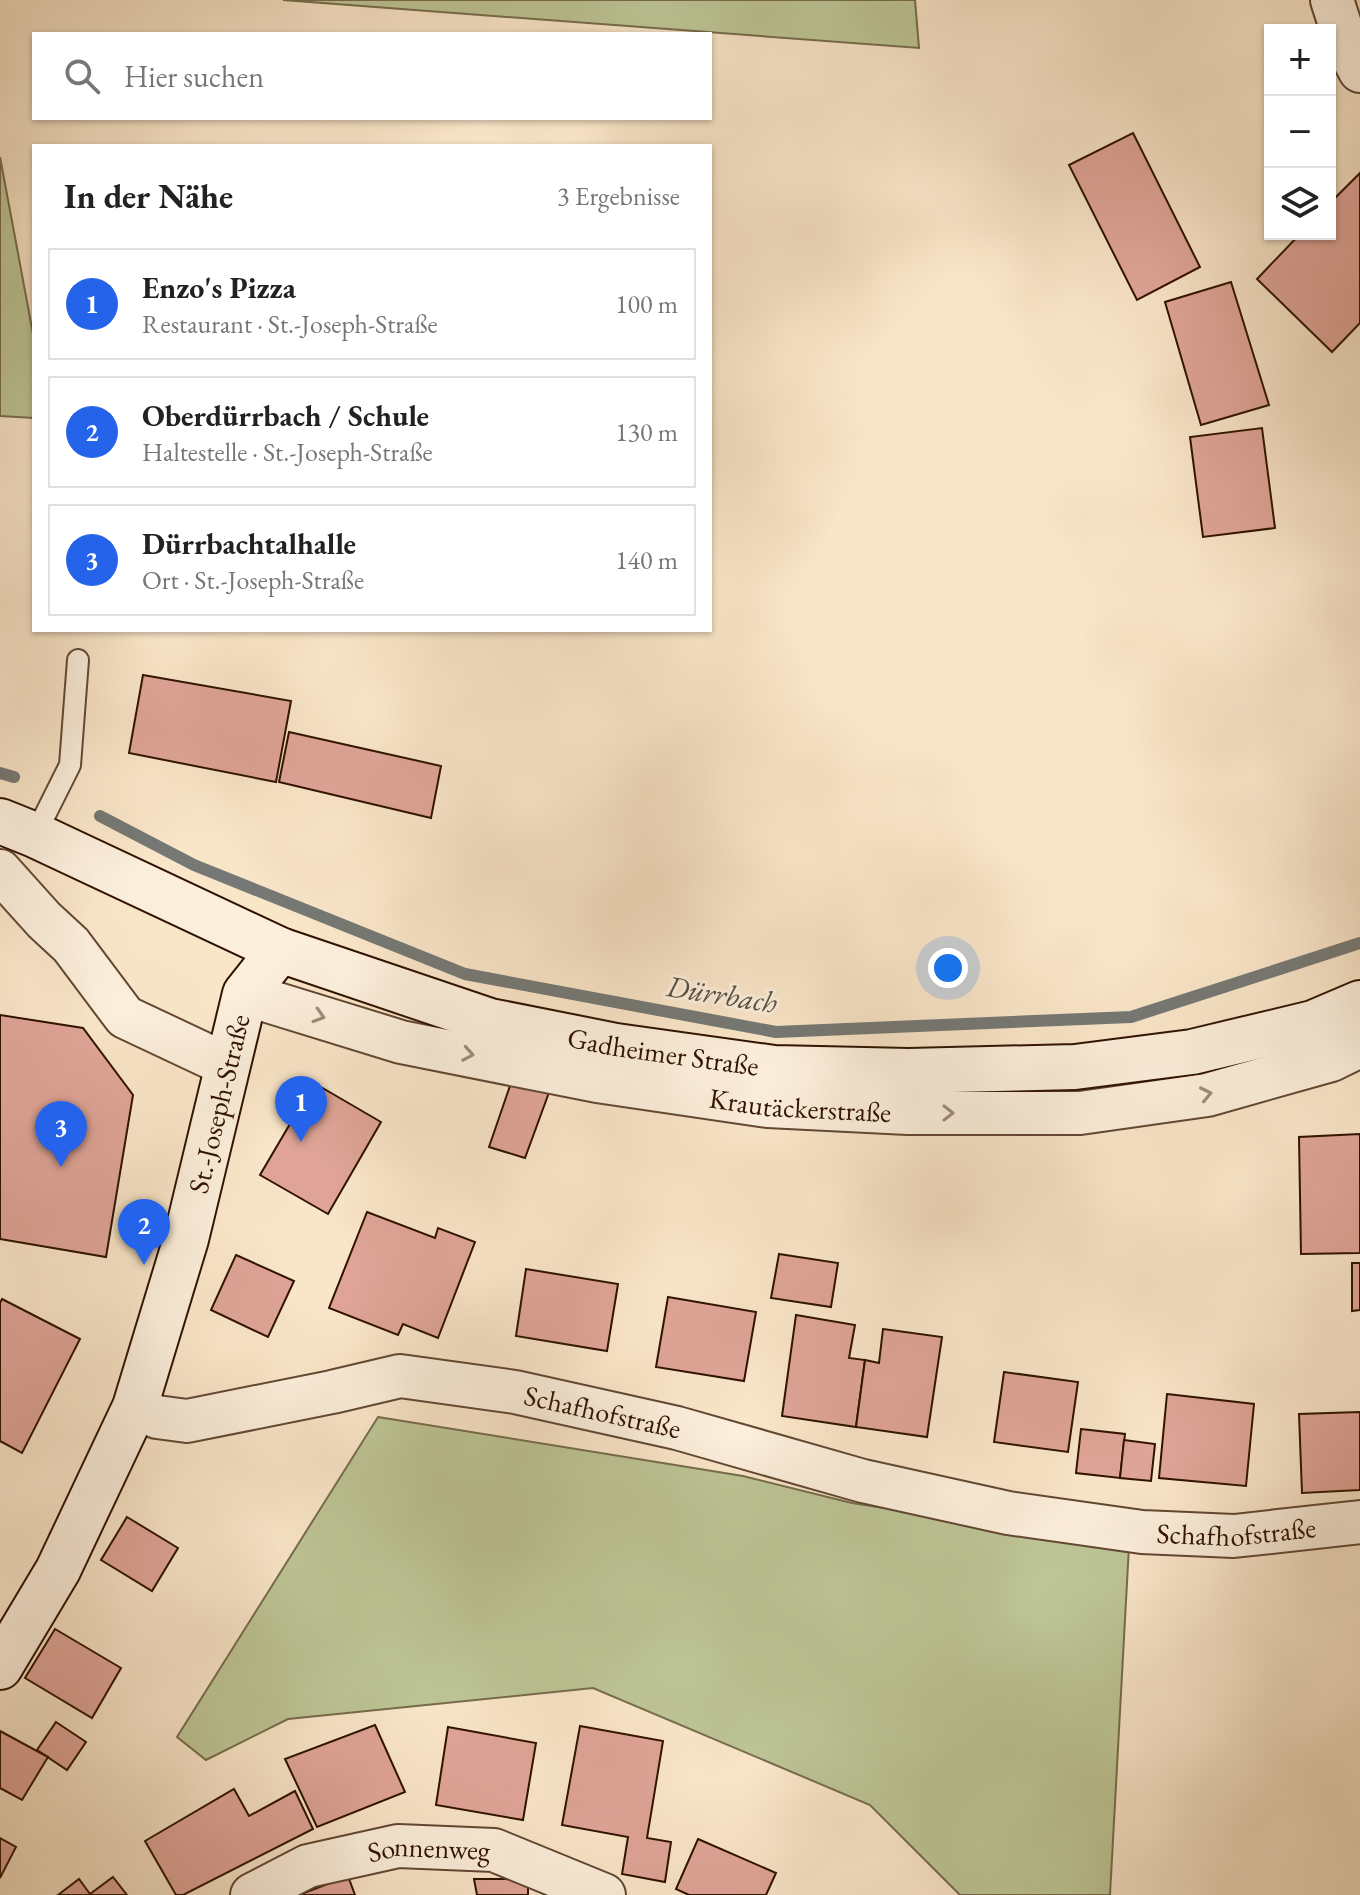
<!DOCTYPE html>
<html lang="de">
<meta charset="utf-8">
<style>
:root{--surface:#fff;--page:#f6f6f6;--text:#222;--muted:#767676;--line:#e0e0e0;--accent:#2563eb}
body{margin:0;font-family:"EB Garamond",serif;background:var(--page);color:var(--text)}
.controls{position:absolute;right:24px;top:24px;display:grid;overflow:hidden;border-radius:0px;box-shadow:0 2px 6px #0004}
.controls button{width:72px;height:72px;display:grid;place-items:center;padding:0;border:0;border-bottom:2px solid var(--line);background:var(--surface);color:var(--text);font:40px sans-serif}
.you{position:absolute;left:948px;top:968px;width:28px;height:28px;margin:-20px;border:6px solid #fff;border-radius:50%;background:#1a73e8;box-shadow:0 0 0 12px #1a73e833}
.badge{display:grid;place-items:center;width:52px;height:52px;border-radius:50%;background:var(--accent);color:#fff;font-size:26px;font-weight:700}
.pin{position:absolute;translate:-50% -66px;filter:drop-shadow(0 2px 4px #0008)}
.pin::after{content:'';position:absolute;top:42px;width:28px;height:24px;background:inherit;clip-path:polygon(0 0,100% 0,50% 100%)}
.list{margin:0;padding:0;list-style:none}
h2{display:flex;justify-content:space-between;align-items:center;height:104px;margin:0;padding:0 32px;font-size:34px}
h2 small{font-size:26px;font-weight:400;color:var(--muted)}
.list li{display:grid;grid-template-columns:52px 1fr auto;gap:24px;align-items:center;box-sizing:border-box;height:112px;margin:0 16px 16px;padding:0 16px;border:2px solid var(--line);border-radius:0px}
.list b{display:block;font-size:30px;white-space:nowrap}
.list p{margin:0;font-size:26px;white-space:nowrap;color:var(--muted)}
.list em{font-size:26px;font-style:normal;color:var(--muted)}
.icon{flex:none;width:44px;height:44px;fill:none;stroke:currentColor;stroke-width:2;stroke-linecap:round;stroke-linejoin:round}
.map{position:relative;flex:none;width:1360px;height:1895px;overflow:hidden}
.search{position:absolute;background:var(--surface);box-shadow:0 2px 6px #0004;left:32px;top:32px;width:680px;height:88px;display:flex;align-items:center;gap:20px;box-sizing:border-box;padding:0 28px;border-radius:0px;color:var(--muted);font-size:30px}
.panel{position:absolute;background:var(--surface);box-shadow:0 2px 6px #0004;left:32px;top:144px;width:680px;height:488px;border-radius:0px}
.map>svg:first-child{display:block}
.green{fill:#bdc596;stroke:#766c4b;stroke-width:2}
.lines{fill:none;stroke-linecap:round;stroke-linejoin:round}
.stream{stroke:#757874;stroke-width:12}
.building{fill:#dfa497;stroke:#301200;stroke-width:2}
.lane-casing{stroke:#624732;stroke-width:24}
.street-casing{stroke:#624732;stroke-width:46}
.secondary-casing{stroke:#301200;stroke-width:48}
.lane{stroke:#fbeedb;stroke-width:20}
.street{stroke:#fbeedb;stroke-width:42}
.secondary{stroke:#fbeedb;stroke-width:44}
.oneway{stroke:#a08b78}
.labels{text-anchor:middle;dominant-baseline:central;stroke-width:6;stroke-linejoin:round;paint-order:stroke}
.street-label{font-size:28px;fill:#301200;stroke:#fbeedb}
.water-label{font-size:30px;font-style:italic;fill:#584e44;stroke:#fbeedb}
</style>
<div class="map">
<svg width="1360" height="1895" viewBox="0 0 1360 1895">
<rect width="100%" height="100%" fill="#f9e5c8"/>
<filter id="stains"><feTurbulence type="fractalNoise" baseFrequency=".0025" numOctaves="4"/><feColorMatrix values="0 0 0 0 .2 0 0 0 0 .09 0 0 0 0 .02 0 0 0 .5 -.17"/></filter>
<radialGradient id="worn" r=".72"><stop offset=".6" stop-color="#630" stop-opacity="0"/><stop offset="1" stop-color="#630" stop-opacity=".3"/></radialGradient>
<g class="green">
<path d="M 283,0 L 915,0 L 919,48 Z"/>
<path d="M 0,157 L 34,339 L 34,418 L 0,416 Z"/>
<path d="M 378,1417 L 743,1476 L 852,1503 L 1129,1546 L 1110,1895 L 960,1895 L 870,1805 L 593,1688 L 288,1719 L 206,1760 L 177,1737 Z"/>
</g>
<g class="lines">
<g class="stream">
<path d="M 0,773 L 14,777"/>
<path d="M 100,816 L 194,865 L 465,974 L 776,1032 L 1131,1017 L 1360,943"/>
</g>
</g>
<g class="building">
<path d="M 1133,133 L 1200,267 L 1137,300 L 1069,165 Z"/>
<path d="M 1360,173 L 1360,323 L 1332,352 L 1257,279 L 1300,234 L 1330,234 L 1330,203 Z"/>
<path d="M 1231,282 L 1269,405 L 1201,425 L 1165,302 Z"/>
<path d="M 1262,428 L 1275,528 L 1203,537 L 1190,437 Z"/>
<path d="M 143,675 L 291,701 L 276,782 L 129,753 Z"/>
<path d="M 289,732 L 441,766 L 431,818 L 279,782 Z"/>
<path d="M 0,1015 L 83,1028 L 133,1095 L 106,1257 L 0,1239 Z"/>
<path d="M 513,1077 L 551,1087 L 525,1158 L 489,1147 Z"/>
<path d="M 314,1083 L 381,1122 L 328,1214 L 260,1175 Z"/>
<path d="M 1360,1134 L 1360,1253 L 1301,1254 L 1299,1137 Z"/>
<path d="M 367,1212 L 435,1238 L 438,1228 L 475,1242 L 438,1338 L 403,1324 L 398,1335 L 329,1308 Z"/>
<path d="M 779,1254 L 838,1263 L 831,1307 L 771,1298 Z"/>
<path d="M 236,1255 L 294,1281 L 268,1337 L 211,1310 Z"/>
<path d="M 1352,1263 L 1360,1263 L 1360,1310 L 1352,1311 Z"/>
<path d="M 526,1269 L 618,1284 L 607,1351 L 516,1336 Z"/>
<path d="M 668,1297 L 756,1312 L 744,1381 L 656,1367 Z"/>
<path d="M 2,1299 L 80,1339 L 22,1453 L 0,1441 L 0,1303 Z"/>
<path d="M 796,1315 L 855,1325 L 849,1358 L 865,1360 L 856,1427 L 782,1416 Z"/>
<path d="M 883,1329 L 942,1337 L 927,1437 L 856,1427 L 865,1360 L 879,1363 Z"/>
<path d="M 1004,1372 L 1078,1382 L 1068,1452 L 994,1442 Z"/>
<path d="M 1167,1394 L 1254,1404 L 1246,1486 L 1159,1478 Z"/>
<path d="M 1360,1412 L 1360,1490 L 1302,1493 L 1299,1414 Z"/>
<path d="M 1081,1429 L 1125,1434 L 1120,1478 L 1076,1473 Z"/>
<path d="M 1124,1440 L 1155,1444 L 1151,1481 L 1120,1478 Z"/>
<path d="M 127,1517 L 178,1548 L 152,1591 L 101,1560 Z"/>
<path d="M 55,1629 L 121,1668 L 92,1718 L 25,1678 Z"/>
<path d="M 56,1722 L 86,1742 L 67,1770 L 37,1750 Z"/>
<path d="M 375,1725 L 405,1792 L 317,1827 L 285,1759 Z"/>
<path d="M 580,1726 L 663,1741 L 647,1838 L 671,1842 L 665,1882 L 622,1874 L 628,1837 L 562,1825 Z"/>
<path d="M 448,1727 L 536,1743 L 523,1820 L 436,1805 Z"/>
<path d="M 0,1731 L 48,1757 L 22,1800 L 0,1788 Z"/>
<path d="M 234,1789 L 249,1816 L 295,1791 L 313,1829 L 183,1895 L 176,1895 L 145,1841 Z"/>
<path d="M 0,1838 L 16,1847 L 0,1878 Z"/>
<path d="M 698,1839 L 776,1873 L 766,1895 L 689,1895 L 676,1889 Z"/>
<path d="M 348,1876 L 355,1895 L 299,1895 Z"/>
<path d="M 113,1877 L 127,1895 L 58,1895 L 79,1879 L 90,1894 Z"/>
<path d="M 474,1879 L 528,1879 L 528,1895 L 477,1895 Z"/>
</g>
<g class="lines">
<g class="lane-casing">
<path id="lane" d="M 35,835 L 70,765 L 78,660"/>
</g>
<g class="street-casing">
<g id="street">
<path d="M 1332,0 L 1347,46 L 1360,71"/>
<path d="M 0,871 L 44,920 L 71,945 L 125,1017 L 227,1065"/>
<path id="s1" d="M 245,994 L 401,1042 L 597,1081 L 768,1106 L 908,1113 L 1080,1113 L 1207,1095 L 1331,1060 L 1360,1046"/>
<path id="s2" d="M 135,1407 L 157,1417 L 187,1421 L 332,1392 L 400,1376 L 515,1392 L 677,1428 L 863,1481 L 1008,1513 L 1142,1532 L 1234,1536 L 1360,1522"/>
<path id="s3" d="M 252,1895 L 308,1866 L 398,1846 L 494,1850 L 604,1895"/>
</g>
</g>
<g class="secondary-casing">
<g id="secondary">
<path id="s4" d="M 0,821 L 35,835 L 280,950 L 490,1021 L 616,1046 L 774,1068 L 909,1071 L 1075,1067 L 1192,1052 L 1313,1023 L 1360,1003"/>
<path id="s5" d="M 0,1667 L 58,1570 L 135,1407 L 186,1239 L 245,994 L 280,950"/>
</g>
</g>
<use href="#lane" class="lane"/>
<use href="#street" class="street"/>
<use href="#secondary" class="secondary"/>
</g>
<defs><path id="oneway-chevron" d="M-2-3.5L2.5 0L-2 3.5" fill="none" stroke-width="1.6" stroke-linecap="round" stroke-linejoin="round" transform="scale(2)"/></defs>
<g class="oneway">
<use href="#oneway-chevron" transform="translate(319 1016) rotate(17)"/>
<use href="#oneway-chevron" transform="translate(468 1054) rotate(10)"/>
<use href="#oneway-chevron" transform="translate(1206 1094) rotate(-12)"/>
<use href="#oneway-chevron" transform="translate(948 1113)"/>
</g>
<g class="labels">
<g class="street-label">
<text stroke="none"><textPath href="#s4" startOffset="706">Gadheimer Straße</textPath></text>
<text stroke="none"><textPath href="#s1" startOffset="568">Krautäckerstraße</textPath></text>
<text stroke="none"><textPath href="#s5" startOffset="608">St.-Joseph-Straße</textPath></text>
<text stroke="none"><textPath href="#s2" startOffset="478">Schafhofstraße</textPath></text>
<text stroke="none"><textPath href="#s2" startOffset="1126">Schafhofstraße</textPath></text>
<text stroke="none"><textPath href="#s3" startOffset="186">Sonnenweg</textPath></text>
</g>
<g class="water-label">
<text transform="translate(722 994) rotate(9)">Dürrbach</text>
</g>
</g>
<rect width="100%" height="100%" filter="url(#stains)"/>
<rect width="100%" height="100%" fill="url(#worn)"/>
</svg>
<div class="controls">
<button>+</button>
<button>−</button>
<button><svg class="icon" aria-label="layers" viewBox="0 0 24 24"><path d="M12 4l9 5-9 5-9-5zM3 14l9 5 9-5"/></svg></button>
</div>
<div class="you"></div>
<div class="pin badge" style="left:301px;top:1142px">1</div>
<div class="pin badge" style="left:144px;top:1265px">2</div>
<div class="pin badge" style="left:61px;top:1167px">3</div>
<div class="search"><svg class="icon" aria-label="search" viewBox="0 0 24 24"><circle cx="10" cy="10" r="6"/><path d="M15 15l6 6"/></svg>Hier suchen</div>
<section class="panel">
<h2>In der Nähe<small>3 Ergebnisse</small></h2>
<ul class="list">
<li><span class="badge">1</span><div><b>Enzo's Pizza</b><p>Restaurant · St.-Joseph-Straße</p></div><em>100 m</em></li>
<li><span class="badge">2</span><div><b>Oberdürrbach / Schule</b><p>Haltestelle · St.-Joseph-Straße</p></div><em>130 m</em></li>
<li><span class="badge">3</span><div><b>Dürrbachtalhalle</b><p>Ort · St.-Joseph-Straße</p></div><em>140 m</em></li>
</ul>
</section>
</div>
